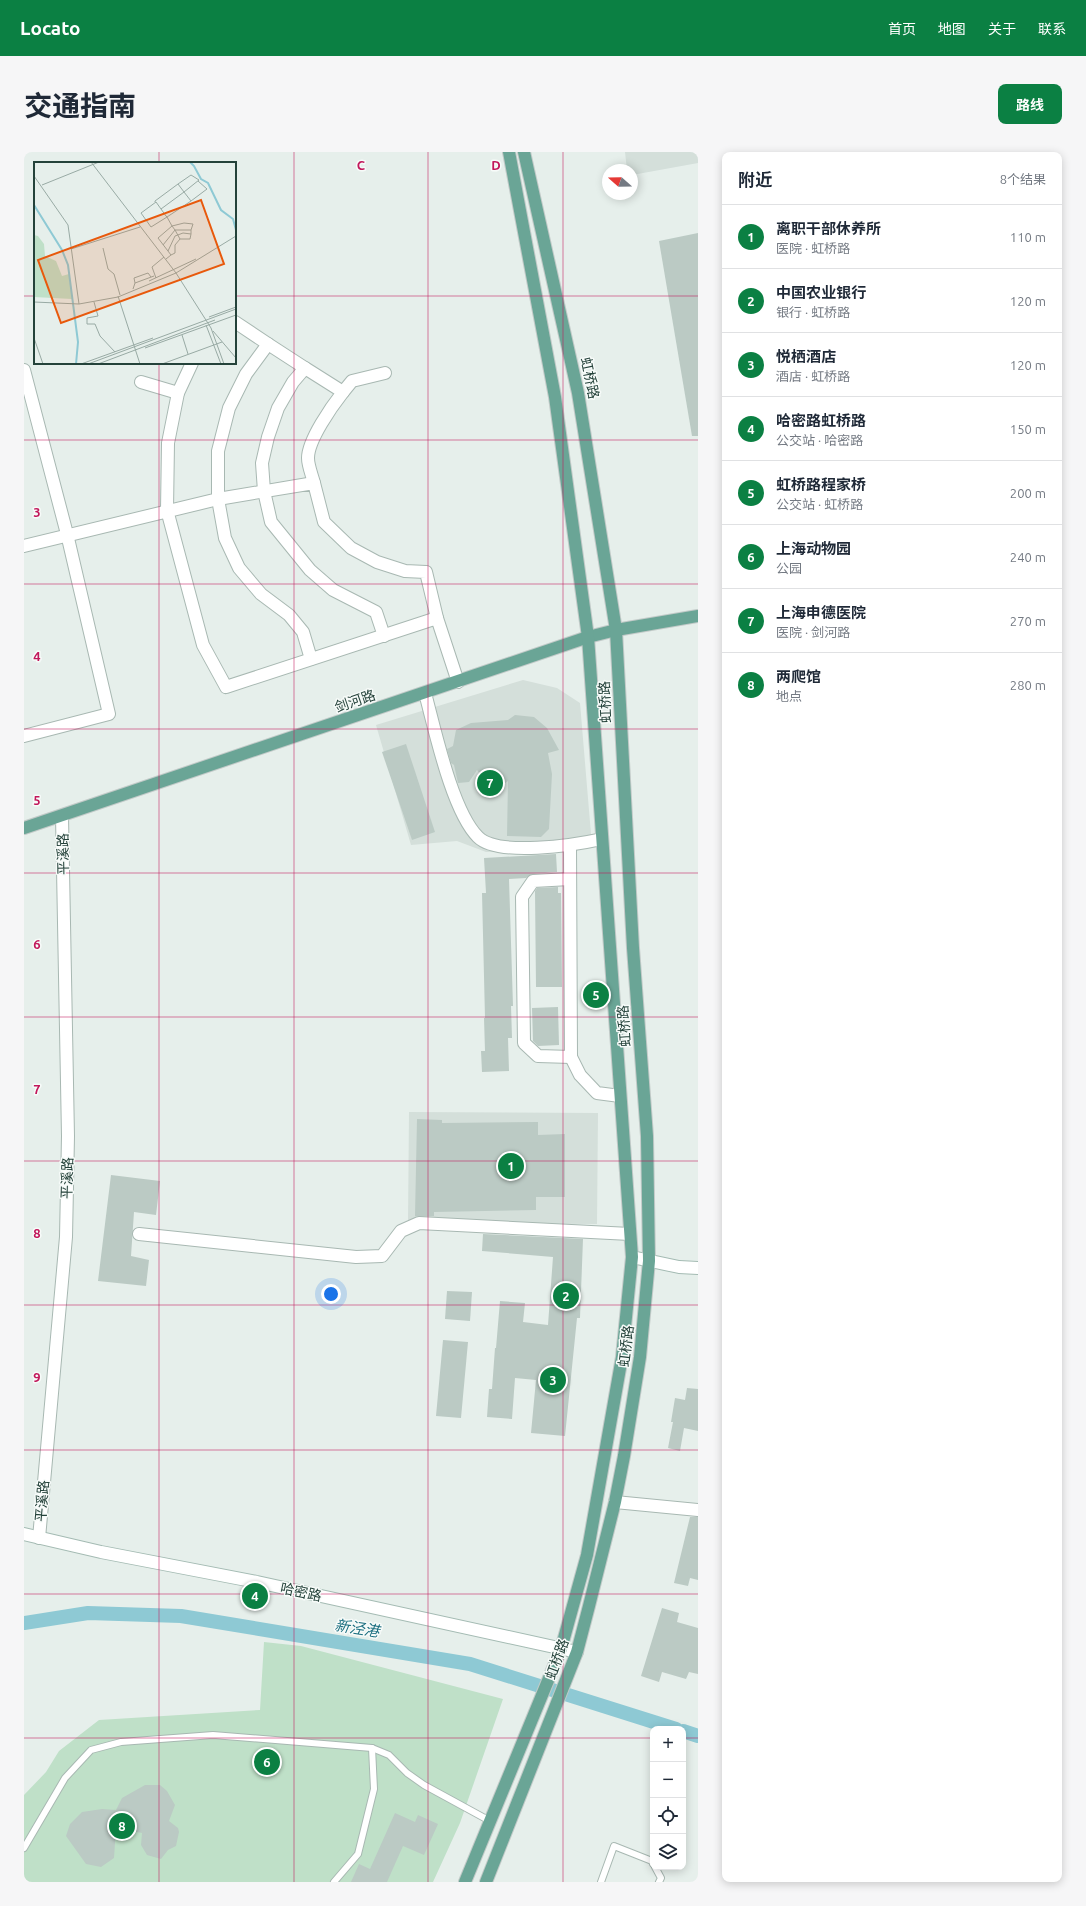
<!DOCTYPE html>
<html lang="zh">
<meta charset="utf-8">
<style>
:root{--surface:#fff;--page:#f6f6f7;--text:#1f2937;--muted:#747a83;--line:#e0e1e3;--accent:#0b8043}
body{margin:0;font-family:Ubuntu,"Noto Sans SC",sans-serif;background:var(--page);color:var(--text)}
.controls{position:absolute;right:12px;bottom:12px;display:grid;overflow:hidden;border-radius:8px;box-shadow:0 2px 10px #0003}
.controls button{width:36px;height:36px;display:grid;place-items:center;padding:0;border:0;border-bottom:1px solid var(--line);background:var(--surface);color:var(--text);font:20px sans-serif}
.compass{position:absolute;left:578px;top:12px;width:36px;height:36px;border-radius:50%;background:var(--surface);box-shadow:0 2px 10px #0003;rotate:290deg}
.you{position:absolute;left:307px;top:1142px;width:14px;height:14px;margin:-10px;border:3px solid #fff;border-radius:50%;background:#1a73e8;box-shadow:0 0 0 6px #1a73e833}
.badge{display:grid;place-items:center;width:26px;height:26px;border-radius:50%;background:var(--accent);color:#fff;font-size:13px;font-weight:700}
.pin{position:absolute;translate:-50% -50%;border:2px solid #fff;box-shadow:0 1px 4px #0006}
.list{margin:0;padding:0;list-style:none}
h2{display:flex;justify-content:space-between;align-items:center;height:52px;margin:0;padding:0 16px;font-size:17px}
h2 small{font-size:13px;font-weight:400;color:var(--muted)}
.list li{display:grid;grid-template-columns:26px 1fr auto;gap:12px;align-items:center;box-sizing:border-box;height:64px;padding:0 16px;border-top:1px solid var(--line)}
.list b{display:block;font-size:15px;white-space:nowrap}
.list p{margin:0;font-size:13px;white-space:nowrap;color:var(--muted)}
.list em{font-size:13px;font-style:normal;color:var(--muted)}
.icon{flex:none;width:22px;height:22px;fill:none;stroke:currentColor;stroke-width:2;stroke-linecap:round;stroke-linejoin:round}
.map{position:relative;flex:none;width:674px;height:1730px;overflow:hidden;border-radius:8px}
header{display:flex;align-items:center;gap:24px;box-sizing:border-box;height:56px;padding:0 20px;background:var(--accent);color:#fff}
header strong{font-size:19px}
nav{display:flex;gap:22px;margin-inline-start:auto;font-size:14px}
.intro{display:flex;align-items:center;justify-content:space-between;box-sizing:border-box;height:96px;padding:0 24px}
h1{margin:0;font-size:28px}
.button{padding:10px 18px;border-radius:8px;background:var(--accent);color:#fff;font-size:14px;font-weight:700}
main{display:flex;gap:24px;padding:0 24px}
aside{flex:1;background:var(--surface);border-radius:8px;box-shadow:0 2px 10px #0003}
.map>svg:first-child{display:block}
.built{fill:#d4dfda}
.green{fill:#bfe0c8}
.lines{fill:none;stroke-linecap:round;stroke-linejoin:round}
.canal{stroke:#8ec9d4;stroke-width:14}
.building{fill:#bbcac4}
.lane-casing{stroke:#a8b8b2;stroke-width:8}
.street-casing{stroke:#a8b8b2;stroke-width:14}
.secondary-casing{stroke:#a4bbb3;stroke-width:14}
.primary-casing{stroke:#c2cac8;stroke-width:14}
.lane{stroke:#fff;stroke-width:6}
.street{stroke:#fff;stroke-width:12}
.secondary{stroke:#fff;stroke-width:12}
.primary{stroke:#6aa596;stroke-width:12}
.grid{fill:none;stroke:#c2185b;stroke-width:1;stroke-opacity:0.55}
.labels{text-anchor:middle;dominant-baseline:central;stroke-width:3;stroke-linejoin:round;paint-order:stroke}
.street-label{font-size:14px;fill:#24423a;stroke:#f7fbf9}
.water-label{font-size:15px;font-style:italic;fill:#1c6f80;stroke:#f7fbf9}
.inset-river{fill:none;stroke:#8ec9d4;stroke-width:2}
.inset-road{fill:none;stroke:#98aaa4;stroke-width:1}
.view{fill:#e8590c;fill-opacity:0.15;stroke:#e8590c;stroke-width:2}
.inset-edge{fill:none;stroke:#24423a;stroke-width:2}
.grid-label{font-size:13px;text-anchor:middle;font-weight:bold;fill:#c2185b;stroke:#f7fbf9;stroke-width:3;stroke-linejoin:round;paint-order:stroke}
</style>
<header>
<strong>Locato</strong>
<nav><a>首页</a><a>地图</a><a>关于</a><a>联系</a></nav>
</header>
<div class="intro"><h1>交通指南</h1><a class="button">路线</a></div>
<main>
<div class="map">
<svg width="674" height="1730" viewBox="0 0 674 1730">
<rect width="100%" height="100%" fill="#e6efeb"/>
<g class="built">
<path d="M 601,0 L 674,0 L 674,11 L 608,23 L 608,18 L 603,18 Z"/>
<path d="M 499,528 L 533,536 L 556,551 L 568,694 L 552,698 L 462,700 L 433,689 L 387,693 L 352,573 Z"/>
<path d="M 385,960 L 574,961 L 573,1072 L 384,1071 Z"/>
</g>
<path class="green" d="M 240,1490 L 277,1494 L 479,1547 L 436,1671 L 409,1730 L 0,1730 L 0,1643 L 22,1620 L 35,1599 L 75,1568 L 236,1558 Z"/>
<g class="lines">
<g class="canal">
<path d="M 0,1471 L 64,1461 L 157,1464 L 446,1512 L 652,1577"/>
<path d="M 659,1579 L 674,1584"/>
</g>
</g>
<g class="building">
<path d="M 674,81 L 674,284 L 668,284 L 635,89 Z"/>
<path d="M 491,563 L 510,565 L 523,576 L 535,598 L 524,601 L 528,622 L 525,677 L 517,685 L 483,684 L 484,629 L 469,640 L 453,618 L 445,630 L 434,631 L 430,613 L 427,611 L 423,597 L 429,594 L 432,578 L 447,571 L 484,568 Z"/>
<path d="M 382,592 L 411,680 L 388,688 L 358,600 Z"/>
<path d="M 532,702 L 533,720 L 509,722 L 502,726 L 485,727 L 489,854 L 487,854 L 488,886 L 484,886 L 485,919 L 458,920 L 457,899 L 461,899 L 460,866 L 461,866 L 458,741 L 462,741 L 460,706 Z"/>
<path d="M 534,735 L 534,741 L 537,741 L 538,835 L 512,835 L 511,739 L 513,736 Z"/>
<path d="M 534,855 L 535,893 L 514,894 L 509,889 L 508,856 Z"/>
<path d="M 393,967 L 418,968 L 418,971 L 514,970 L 514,983 L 541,982 L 541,1045 L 512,1045 L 512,1058 L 410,1060 L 410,1064 L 391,1064 Z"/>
<path d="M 87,1023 L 136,1029 L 132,1063 L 110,1060 L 107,1104 L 125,1108 L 122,1134 L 74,1129 Z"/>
<path d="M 459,1082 L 559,1087 L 556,1166 L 553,1166 L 541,1284 L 507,1281 L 512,1228 L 491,1226 L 488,1267 L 463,1265 L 465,1237 L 468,1237 L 471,1196 L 472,1196 L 476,1149 L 501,1151 L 499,1170 L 524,1173 L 529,1105 L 458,1099 Z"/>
<path d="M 423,1139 L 448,1140 L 446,1169 L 421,1167 Z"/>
<path d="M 419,1188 L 444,1190 L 437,1266 L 412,1264 Z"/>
<path d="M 663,1236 L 674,1237 L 674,1279 L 660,1276 L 656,1299 L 644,1296 L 649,1270 L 647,1270 L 651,1246 L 661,1248 Z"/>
<path d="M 666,1365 L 674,1365 L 674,1428 L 666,1426 L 664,1434 L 650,1431 Z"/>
<path d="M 638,1456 L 655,1461 L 653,1470 L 674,1476 L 674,1522 L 665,1520 L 662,1527 L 638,1520 L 635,1530 L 617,1524 Z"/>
<path d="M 121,1633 L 136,1633 L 143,1639 L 151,1653 L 145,1669 L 154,1676 L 155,1680 L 152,1694 L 144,1698 L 137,1707 L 123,1703 L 117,1693 L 118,1681 L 92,1676 L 90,1706 L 77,1715 L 62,1712 L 42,1684 L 46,1672 L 58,1660 L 78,1657 L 92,1658 L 98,1646 Z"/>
<path d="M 371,1661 L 391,1670 L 394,1663 L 414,1672 L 400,1703 L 379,1694 L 363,1730 L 327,1730 L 335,1712 L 346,1717 Z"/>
</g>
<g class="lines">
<g class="lane-casing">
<g id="lane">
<path d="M 0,1696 L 41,1626 L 67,1598 L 97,1590 L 189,1583 L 348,1596 L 365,1603 L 383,1621 L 400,1633 L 466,1669"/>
<path d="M 631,1715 L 637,1726 L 635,1730"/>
<path d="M 310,1730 L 334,1702 L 350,1637 L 348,1596"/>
<path d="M 577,1730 L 590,1694 L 628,1709 L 629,1712"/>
</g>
</g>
<g class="street-casing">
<g id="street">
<path d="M 244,192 L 281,216 L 269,230 L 254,256 L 244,285 L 238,311 L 240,339 L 247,370 L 286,418 L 309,438 L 352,460 L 360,484"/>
<path d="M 168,211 L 154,241 L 144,291 L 143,358 L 179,493 L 202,535 L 413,466 L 434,530"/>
<path d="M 281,216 L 319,240 C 308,254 284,288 284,306 C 284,314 288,323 290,331"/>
<path d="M 0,218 L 43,382 L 85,562 L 0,584"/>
<path d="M 117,230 L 154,241"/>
<path d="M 319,240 L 328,229 L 361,221"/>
<path d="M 0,394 L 194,347 L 194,299 L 205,256 L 222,222 L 244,192 L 211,170"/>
<path d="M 287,507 L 279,480 L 265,463 L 237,442 L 215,416 L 201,386 L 194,347 L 290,331 L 300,370 L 327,396 L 353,410 L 381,419 L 402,420 L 413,466"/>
<path d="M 401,541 C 411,578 428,659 454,685 C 474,705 551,693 578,687"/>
<path d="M 546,694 L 547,905 L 556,923 L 573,941 L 596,944"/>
<path d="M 546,727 L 509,729 L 498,745 L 500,891 L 514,904 L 547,905"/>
<path d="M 115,1082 L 332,1105 L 358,1104 L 377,1079 L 395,1071 L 606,1082"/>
<path d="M 591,1350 L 674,1358"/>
<path d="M 15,1386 L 42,1085 L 44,984 L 38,664"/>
</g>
</g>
<g class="secondary-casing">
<g id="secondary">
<path d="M 608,1105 L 655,1115 L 674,1116"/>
<path d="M 0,1382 L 77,1400 L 233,1430 L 553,1500"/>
</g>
</g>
<g class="primary-casing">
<g id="primary">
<path d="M 0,676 L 564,485 L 592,478 L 674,464"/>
<path d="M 441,1730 L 537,1497 L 563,1403 L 598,1205 L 608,1105 L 564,485 L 531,245 L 485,0"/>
<path d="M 462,1730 L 553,1500 L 565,1454 L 591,1350 L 600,1304 L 616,1205 L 625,1109 L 623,984 L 609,796 L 592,478 L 554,241 L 500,0"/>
</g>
</g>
<use href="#lane" class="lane"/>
<use href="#street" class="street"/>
<use href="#secondary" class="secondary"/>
<use href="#primary" class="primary"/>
</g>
<path class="grid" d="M 135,0 L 135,11M 270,0 L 270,1730M 404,0 L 404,1730M 539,0 L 539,1730M 0,144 L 11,144M 211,144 L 674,144M 135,211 L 135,1730M 0,288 L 674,288M 0,432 L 674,432M 0,577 L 674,577M 0,721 L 674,721M 0,865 L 674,865M 0,1009 L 674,1009M 0,1153 L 674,1153M 0,1298 L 674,1298M 0,1442 L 674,1442M 0,1586 L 629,1586M 659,1586 L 674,1586"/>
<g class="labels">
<g class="street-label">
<text transform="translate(566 226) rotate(78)">虹桥路</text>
<text transform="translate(331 549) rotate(-19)">剑河路</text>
<text transform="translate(581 550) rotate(-93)">虹桥路</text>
<text transform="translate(39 702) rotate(-91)">平溪路</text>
<text transform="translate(600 874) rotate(-94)">虹桥路</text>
<text transform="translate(43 1026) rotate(-88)">平溪路</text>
<text transform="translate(602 1194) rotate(-83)">虹桥路</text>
<text transform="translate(18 1349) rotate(-85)">平溪路</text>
<text transform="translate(277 1440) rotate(12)">哈密路</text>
<text transform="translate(533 1507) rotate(-70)">虹桥路</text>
</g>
<g class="water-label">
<text transform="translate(333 1476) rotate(9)">新泾港</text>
</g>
</g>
<g transform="translate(10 10)">
<rect width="202" height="202" fill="#e6efeb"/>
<path d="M 0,73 L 4,74 L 10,82 L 11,94 L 22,99 L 28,114 L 35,112 L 38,137 L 0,135 Z" fill="#bfe0c8"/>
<path class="inset-river" d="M 156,0 L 160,4 L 167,17 L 174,21 L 187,48 L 199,57 L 202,68M 0,43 L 28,88 L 34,103 L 44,180 L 42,202"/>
<path class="inset-road" d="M 57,0 L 142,111 L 177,166 L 190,202M 0,14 L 34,63 L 45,142M 8,23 L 65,0M 121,40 L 121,39 L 144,22 L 157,13 L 165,18 L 150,30 L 144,22M 127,47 L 150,30 L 157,39 L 173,27 L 164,19M 146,77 L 156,77 L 157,72M 129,83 L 141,68 L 146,77 L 141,83 L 141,91 L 137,93M 69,86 L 74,107 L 80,112 L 86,133M 37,87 L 106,65M 134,89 L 141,74 L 149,71 L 157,72 L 157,68M 132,97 L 137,93 L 124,76 L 138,64 L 150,61 L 159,62 L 157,68 L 141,68 L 138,64 L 133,55 L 132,54 L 122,40 L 107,51 L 117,65 L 133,55 L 157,39M 122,116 L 118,105 L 130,95M 115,119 L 162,97M 101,121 L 100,116 L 114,111 L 117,115M 99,127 L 101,121 L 120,114M 84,134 L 106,202M 0,140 L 45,142 L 84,135 L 142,111 L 202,74M 60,140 L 64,154 L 53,156 L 53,162 L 61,162 L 66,174 L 81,190M 175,155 L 202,145M 172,163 L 187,202M 179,169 L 202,196M 148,173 L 154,192M 0,176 L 9,202M 111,186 L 202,153M 47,202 L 119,176M 54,202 L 202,147M 64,202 L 181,158M 128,202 L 188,180"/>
<path class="view" d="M 167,38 L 190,102 L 27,161 L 4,98 Z"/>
<rect width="202" height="202" class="inset-edge"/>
</g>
<g class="grid-label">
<text x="337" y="18">C</text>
<text x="472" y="18">D</text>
<text x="13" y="365">3</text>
<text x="13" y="509">4</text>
<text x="13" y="653">5</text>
<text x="13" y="797">6</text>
<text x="13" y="942">7</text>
<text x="13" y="1086">8</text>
<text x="13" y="1230">9</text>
</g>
</svg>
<div class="controls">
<button>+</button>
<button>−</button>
<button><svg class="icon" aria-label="locate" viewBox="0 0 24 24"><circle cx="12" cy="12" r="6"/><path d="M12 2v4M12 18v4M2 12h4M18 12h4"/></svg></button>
<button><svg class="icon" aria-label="layers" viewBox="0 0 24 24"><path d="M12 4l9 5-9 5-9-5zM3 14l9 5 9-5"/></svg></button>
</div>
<svg class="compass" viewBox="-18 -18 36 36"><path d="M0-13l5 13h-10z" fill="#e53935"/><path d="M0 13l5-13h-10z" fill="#747a83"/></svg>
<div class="you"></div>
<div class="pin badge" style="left:487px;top:1014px">1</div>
<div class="pin badge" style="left:542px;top:1144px">2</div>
<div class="pin badge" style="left:529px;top:1228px">3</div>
<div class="pin badge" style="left:231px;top:1444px">4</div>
<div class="pin badge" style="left:572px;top:843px">5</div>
<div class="pin badge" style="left:243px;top:1610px">6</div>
<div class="pin badge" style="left:466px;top:631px">7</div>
<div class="pin badge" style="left:98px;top:1674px">8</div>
</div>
<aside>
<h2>附近<small>8个结果</small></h2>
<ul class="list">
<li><span class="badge">1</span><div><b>离职干部休养所</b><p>医院 · 虹桥路</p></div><em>110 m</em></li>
<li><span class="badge">2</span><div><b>中国农业银行</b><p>银行 · 虹桥路</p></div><em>120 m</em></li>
<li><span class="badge">3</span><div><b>悦栖酒店</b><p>酒店 · 虹桥路</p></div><em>120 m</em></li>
<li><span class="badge">4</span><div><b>哈密路虹桥路</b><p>公交站 · 哈密路</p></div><em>150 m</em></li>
<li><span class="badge">5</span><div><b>虹桥路程家桥</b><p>公交站 · 虹桥路</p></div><em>200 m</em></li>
<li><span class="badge">6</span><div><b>上海动物园</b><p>公园</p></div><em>240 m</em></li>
<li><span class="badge">7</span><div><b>上海申德医院</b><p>医院 · 剑河路</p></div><em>270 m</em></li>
<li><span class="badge">8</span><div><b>两爬馆</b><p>地点</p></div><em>280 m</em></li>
</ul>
</aside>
</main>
